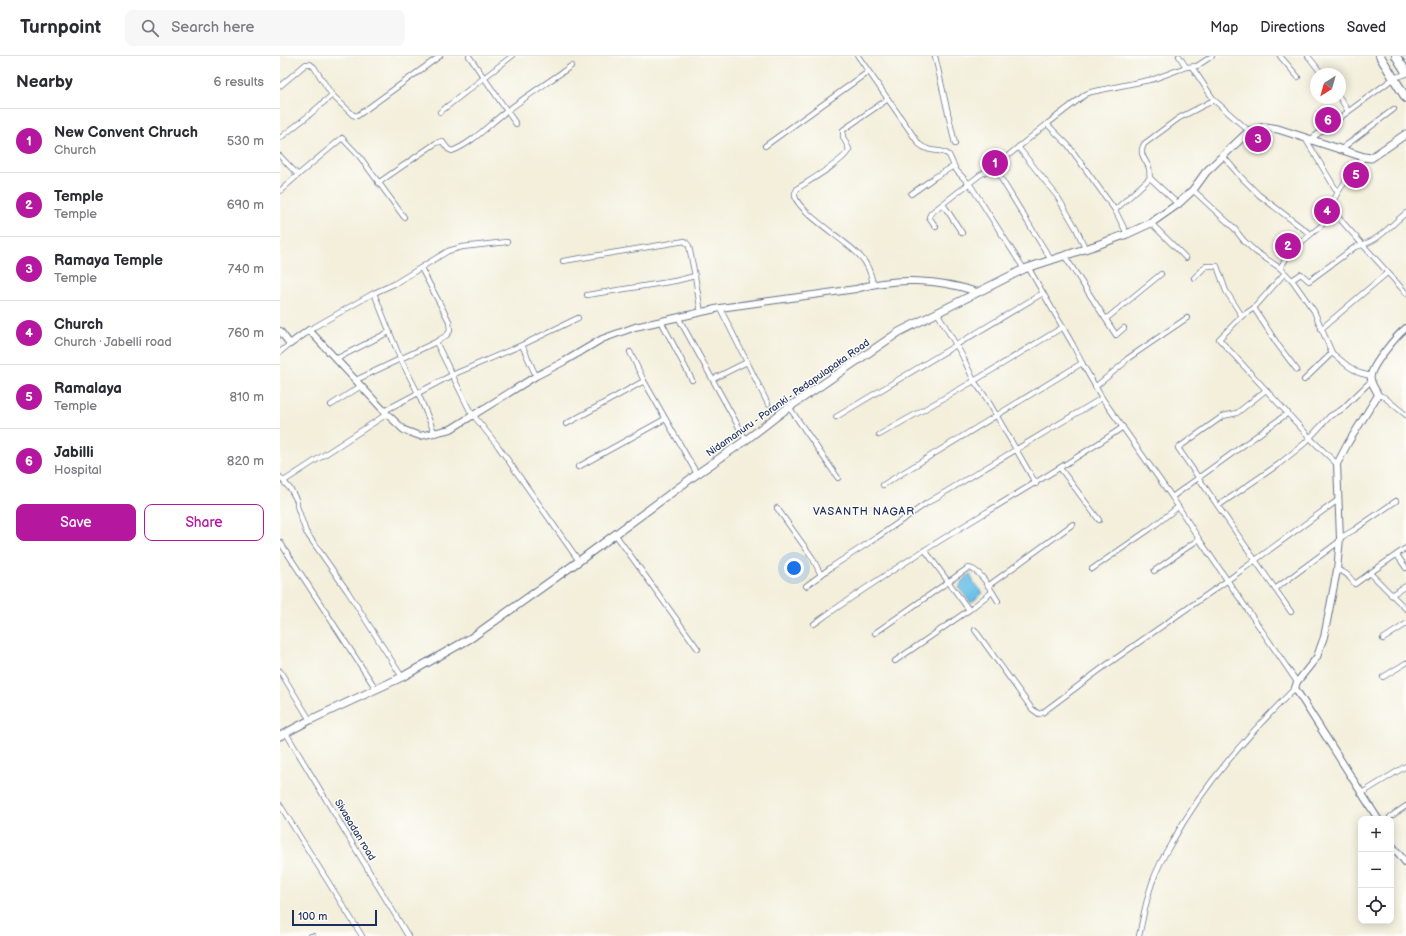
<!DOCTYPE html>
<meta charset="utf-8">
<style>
:root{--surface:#fff;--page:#f7f7f7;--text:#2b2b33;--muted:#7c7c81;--line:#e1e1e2;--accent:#b5179e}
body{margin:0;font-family:"Balsamiq Sans",sans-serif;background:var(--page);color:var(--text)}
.controls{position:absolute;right:12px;bottom:12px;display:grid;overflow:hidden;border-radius:8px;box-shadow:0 2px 10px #0003}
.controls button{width:36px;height:36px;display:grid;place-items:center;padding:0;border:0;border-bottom:1px solid var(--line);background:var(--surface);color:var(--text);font:20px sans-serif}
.compass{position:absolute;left:1030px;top:12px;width:36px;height:36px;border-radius:50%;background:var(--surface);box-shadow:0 2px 10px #0003;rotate:217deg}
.scale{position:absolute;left:12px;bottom:10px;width:85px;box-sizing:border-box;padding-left:4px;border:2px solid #1b2f5e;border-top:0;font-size:11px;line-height:14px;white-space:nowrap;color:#1b2f5e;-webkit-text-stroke:3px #fdfcf7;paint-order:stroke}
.you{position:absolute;left:514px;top:512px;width:14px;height:14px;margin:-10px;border:3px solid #fff;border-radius:50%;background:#1a73e8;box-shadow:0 0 0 6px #1a73e833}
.badge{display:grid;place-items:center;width:26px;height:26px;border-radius:50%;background:var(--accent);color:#fff;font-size:13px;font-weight:700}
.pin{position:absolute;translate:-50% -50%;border:2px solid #fff;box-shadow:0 1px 4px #0006}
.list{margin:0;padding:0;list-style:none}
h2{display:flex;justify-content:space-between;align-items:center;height:52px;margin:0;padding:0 16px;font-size:17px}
h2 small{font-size:13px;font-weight:400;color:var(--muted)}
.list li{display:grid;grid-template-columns:26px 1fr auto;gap:12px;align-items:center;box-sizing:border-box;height:64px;padding:0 16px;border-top:1px solid var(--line)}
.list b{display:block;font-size:15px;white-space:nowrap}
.list p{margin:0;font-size:13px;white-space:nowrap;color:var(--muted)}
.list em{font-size:13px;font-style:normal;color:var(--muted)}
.actions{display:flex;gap:8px;padding:12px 16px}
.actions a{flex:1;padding:9px 0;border:1px solid var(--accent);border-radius:8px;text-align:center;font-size:14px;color:var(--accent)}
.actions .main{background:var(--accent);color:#fff}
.icon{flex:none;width:22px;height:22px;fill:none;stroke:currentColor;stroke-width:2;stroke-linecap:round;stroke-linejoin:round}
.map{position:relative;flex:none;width:1126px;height:880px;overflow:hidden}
header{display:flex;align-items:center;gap:24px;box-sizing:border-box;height:56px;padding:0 20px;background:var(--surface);border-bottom:1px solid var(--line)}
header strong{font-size:19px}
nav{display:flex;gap:22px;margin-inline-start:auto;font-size:14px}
.search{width:280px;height:36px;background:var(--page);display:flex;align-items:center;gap:10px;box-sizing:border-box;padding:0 14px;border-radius:8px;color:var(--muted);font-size:15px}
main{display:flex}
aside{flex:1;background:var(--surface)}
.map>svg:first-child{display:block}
.water{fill:#6cc1e8;stroke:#4478a3}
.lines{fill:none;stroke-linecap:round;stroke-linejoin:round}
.minor-casing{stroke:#67728a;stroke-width:6}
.tertiary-casing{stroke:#67728a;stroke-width:8}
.secondary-casing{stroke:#67728a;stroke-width:9}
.trunk-casing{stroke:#67728a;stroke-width:10}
.minor{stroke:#fff;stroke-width:4.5}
.tertiary{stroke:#fff;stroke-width:6}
.secondary{stroke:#fff;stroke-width:7}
.trunk{stroke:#fff;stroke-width:8}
.labels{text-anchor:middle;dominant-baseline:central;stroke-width:3;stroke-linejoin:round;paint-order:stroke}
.street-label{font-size:10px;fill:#1b2f5e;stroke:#fdfcf7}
.neighbourhood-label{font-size:11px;letter-spacing:1px;fill:#1b2f5e;stroke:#fdfcf7}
</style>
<header>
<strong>Turnpoint</strong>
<div class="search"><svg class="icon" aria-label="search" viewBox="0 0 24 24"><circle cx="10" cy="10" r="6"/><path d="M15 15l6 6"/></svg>Search here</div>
<nav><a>Map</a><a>Directions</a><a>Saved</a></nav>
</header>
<main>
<aside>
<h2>Nearby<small>6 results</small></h2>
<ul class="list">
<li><span class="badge">1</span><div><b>New Convent Chruch</b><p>Church</p></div><em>530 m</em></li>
<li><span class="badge">2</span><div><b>Temple</b><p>Temple</p></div><em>690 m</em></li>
<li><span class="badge">3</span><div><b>Ramaya Temple</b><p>Temple</p></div><em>740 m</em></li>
<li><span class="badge">4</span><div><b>Church</b><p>Church · Jabelli road</p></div><em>760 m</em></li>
<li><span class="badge">5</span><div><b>Ramalaya</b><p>Temple</p></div><em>810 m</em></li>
<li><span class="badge">6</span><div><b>Jabilli</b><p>Hospital</p></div><em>820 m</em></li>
</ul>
<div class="actions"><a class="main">Save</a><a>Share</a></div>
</aside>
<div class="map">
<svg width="1126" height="880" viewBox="0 0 1126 880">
<rect width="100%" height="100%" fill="#fdfcf7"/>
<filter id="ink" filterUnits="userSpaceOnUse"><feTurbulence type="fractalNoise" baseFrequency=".025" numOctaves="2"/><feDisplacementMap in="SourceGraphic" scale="8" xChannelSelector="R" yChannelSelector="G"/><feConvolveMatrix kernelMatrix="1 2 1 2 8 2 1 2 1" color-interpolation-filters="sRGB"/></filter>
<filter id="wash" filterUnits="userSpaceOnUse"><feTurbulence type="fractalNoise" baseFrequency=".012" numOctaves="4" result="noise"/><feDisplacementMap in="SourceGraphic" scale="16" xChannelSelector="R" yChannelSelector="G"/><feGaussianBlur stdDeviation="0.9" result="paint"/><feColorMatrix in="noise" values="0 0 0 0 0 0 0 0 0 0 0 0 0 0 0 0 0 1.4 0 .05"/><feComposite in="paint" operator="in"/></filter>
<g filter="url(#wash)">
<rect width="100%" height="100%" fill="#f3efdb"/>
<path class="water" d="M 690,518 L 693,525 L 703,537 L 691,547 L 679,532 L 682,525 Z"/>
</g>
<g filter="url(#ink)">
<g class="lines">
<g class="minor-casing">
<g id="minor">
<path d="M 189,0 L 236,68"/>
<path d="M 578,0 L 639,88 C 652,99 659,91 669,99 L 676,114 L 691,130 L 744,213"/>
<path d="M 655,0 L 675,88"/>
<path d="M 899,0 L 906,11"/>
<path d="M 1000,0 L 1018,21"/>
<path d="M 1028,0 L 1042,18"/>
<path d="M 912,11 L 934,44 L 969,75"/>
<path d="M 0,30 L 26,8 L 30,8 L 34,11 L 52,39 L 73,59 L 77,60 L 160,0"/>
<path d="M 1060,42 L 1068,55"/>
<path d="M 160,56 L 232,0"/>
<path d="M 767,68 L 788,89 L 835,154 L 847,178"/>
<path d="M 0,82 L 28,60 L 52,39"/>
<path d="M 1025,82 L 1058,137"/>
<path d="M 1031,83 L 1114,22 L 1126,18"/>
<path d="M 485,90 L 588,16"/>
<path d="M 738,91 L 777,140 L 796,172 L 805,192"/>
<path d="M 1060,94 L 1114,53"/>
<path d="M 942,99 L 960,120 L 979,139 L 1030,178"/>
<path d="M 0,100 L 18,119 L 0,135"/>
<path d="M 1084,101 C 1077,111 1055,136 1053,147 C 1052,152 1054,157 1058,161 L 1126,237"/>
<path d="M 18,119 L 62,82 L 80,101 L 124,161"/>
<path d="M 98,127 L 156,87 L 162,85 L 168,93 L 172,95 C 193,87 209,68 227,55 C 248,39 270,25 291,10"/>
<path d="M 913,134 L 954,172 L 964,185 L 976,196 L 1000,212 L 1012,224 L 1034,255 L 1052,297 L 1068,310 L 1079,317 L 1091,320"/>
<path d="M 631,138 L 655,121 L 674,110"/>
<path d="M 663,148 L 682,177"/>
<path d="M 898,148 L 870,122 C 869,119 870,115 869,112 C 866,103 858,99 864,88 L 899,62 L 934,44"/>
<path d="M 835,154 L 870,122"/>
<path d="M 871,167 L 906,202"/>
<path d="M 656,171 L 649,161 L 651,157 L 700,119 L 714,111"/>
<path d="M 784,199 L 836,279 L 844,272"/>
<path d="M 771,204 L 714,111 L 767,68 L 806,38 L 811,36 L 874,23 L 906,11 L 917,10 L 932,0"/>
<path d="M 283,205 L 405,185 L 409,190 L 415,220"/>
<path d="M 748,211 L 793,289 L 802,307 L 822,342 L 892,441 L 919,483 L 1017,626"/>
<path d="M 1000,212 L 1011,195 L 1055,158"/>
<path d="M 1004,218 L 974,252 L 962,260 L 939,283 L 1034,386 L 1057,408"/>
<path d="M 914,222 L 926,210 L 937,210 L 946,235 L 962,260"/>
<path d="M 1012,224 L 1021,218 L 1029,225 L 1075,191 C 1100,185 1107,172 1126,157"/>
<path d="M 593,228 C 591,217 588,208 580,200 C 569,187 517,155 515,140 C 514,137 516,135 518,132 C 529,125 567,103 569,93 L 563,81 L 563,74 L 608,43"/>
<path d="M 94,237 L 120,302 L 138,337 L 155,378"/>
<path d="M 307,239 L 395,225 L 415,220 L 421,257"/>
<path d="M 440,252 L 488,348"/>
<path d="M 974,252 L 998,289 L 1017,314"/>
<path d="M 658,258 L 682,299 L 694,325 L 707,343 L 756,428"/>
<path d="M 398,261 L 466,384"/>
<path d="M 826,263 L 881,218"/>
<path d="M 381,265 L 412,324"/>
<path d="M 1041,273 L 1107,217"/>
<path d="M 29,274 L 94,237 L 114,228 L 168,195 L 182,191 L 227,186"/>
<path d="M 156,286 L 190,355 L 218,390 L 299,505"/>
<path d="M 242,289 L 256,320"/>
<path d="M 0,296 L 10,288"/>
<path d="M 350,296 L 364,325 L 417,418"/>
<path d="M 56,303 L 109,276"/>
<path d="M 433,323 L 467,306"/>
<path d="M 76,324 L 156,286 L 167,279 L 170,275 L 169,265 L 141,212"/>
<path d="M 1024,324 L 1052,297"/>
<path d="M 815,331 L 843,308 L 847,303 L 907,262"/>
<path d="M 986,334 L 957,357 L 943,360 L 898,392 L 1011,556"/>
<path d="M 1098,339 L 1104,341 L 1126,359"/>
<path d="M 51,349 L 81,330"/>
<path d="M 509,351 L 558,422"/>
<path d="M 104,355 L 172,319 L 242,289 L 298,262"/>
<path d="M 556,361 L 763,237"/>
<path d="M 286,368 L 364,325"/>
<path d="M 599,379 L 694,325 L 783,271"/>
<path d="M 298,411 L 385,363"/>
<path d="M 780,412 L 819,464"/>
<path d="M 0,421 L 11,434 L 17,445 L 17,450 L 26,476 L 68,536 L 122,621"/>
<path d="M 4,425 L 107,358"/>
<path d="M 603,429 L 802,307"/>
<path d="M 892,441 L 1008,357"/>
<path d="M 938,450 L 999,408 L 1025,387 L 1050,360 L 1061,354 L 1091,325"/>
<path d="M 497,452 L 532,501 L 541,519"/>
<path d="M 335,478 L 418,593"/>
<path d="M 1060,482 L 1074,474 L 1116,445"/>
<path d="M 0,486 L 96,633"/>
<path d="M 645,494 L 689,554"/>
<path d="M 1117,499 L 1126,512"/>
<path d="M 812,513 L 870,473 L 898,451"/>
<path d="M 1057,514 C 1067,516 1069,521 1075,528 L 1090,517 L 1126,553"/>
<path d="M 874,515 L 919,483"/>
<path d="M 1090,517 L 1126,492"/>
<path d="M 526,530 L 553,510 L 596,482 L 647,447 L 822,342"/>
<path d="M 708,530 L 793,468"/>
<path d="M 995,533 L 1060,485"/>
<path d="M 1111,539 L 1126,530"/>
<path d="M 534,568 C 589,528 647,492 705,457 C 751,429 798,402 843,371"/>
<path d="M 695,574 L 752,653 L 759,658 L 762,657 L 825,610 L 948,524 L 1058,444"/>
<path d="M 595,577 L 688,512 C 700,512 712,536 718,545"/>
<path d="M 1103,583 L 1126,568"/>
<path d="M 615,605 L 689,554 L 712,536"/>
<path d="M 0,615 L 30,664"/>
<path d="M 1103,621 L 1126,607"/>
<path d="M 6,677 L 128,880"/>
<path d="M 1082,737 L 1126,710"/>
<path d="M 0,749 L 82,880"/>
<path d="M 1110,761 L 1126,750"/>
<path d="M 31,880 L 33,880"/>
<path d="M 859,880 C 863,862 866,844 872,827 C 877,813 884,799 892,786 C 924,728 968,679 1015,632"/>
</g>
</g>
<g class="tertiary-casing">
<g id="tertiary">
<path d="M 0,275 L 10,288 L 29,274 L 107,358 L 124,374 L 140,380 L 171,373 L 256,320 L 285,305 L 322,283 L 355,271 L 440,252 L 576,233 C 614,221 660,223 697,236"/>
<path d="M 1098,763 L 1015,632 L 1017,626 L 1037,601 L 1040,592 L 1044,581 L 1057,514 L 1060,482 L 1057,408 L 1068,387 L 1098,339 C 1096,333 1089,326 1091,319 C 1093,308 1117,279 1126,272"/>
<path d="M 1111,788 L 1126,807"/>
</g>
</g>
<g class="secondary-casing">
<path id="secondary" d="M 0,680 L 30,664 L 122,621 L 191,582 L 299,505 L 417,418 L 466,384 L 505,354 L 619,276 L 744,213 L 817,189 L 847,178 L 871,167 L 898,148 L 913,134 L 926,116 L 969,75 L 986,71 L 998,73 L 1084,101 L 1091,102 L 1126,78"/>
</g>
<g class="trunk-casing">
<g id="trunk">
<path d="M 1100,0 L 1126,42"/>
<path d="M 1116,0 L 1126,16"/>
</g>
</g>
<use href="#minor" class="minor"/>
<use href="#tertiary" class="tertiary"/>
<use href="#secondary" class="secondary"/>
<use href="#trunk" class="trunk"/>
</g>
</g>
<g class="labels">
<g class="street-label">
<text transform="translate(508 342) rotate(-35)">Nidamanuru - Poranki - Pedapulapaka Road</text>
<text transform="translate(75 774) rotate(59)">Sivasadan road</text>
</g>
<g class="neighbourhood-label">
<text x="584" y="455">VASANTH NAGAR</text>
</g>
</g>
</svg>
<div class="controls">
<button>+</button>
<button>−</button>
<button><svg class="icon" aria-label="locate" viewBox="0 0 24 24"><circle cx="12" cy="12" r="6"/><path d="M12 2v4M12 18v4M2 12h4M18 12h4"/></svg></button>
</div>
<svg class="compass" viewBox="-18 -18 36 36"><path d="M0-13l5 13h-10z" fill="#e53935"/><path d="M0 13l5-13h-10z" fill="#7c7c81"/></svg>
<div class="scale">100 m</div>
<div class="you"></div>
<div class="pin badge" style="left:715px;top:107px">1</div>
<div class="pin badge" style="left:1008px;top:190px">2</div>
<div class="pin badge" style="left:978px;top:83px">3</div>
<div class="pin badge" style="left:1047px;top:155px">4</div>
<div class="pin badge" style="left:1076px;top:119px">5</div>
<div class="pin badge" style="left:1048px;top:64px">6</div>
</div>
</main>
